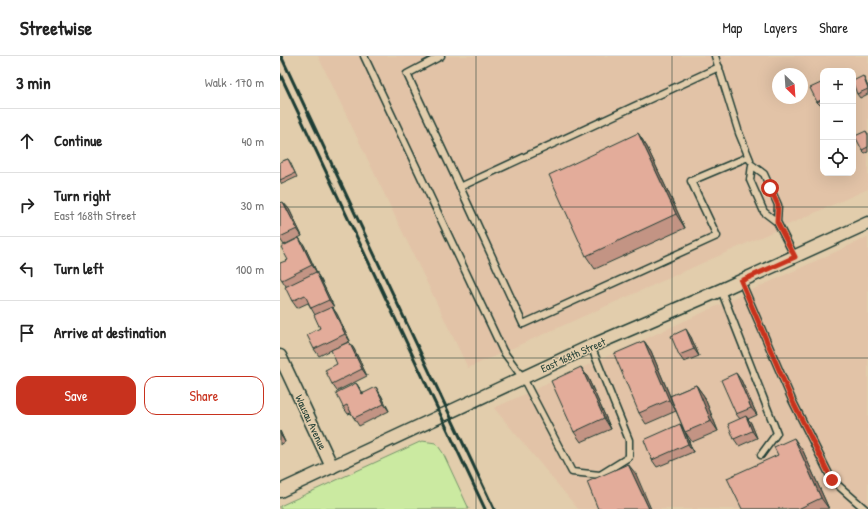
<!DOCTYPE html>
<meta charset="utf-8">
<style>
:root{--surface:#fff;--page:#f2f2f2;--text:#222;--muted:#767676;--line:#e0e0e0;--accent:#c8321e}
body{margin:0;font-family:"Patrick Hand",sans-serif;background:var(--page);color:var(--text)}
.controls{position:absolute;right:12px;top:12px;display:grid;overflow:hidden;border-radius:8px;box-shadow:0 4px 16px #0002}
.controls button{width:36px;height:36px;display:grid;place-items:center;padding:0;border:0;border-bottom:1px solid var(--line);background:var(--surface);color:var(--text);font:20px sans-serif}
.compass{position:absolute;left:492px;top:12px;width:36px;height:36px;border-radius:50%;background:var(--surface);box-shadow:0 4px 16px #0002;rotate:155deg}
.stop{position:absolute;width:12px;height:12px;margin:-9px;border:3px solid #c8321e;border-radius:50%;background:#fff}
.stop.end{background:#c8321e;border-color:#fff;box-shadow:0 1px 4px #0008}
.list{margin:0;padding:0;list-style:none}
h2{display:flex;justify-content:space-between;align-items:center;height:52px;margin:0;padding:0 16px;font-size:17px}
h2 small{font-size:13px;font-weight:400;color:var(--muted)}
.list li{display:grid;grid-template-columns:26px 1fr auto;gap:12px;align-items:center;box-sizing:border-box;height:64px;padding:0 16px;border-top:1px solid var(--line)}
.list b{display:block;font-size:15px;white-space:nowrap}
.list p{margin:0;font-size:13px;white-space:nowrap;color:var(--muted)}
.list em{font-size:13px;font-style:normal;color:var(--muted)}
.actions{display:flex;gap:8px;padding:12px 16px}
.actions a{flex:1;padding:9px 0;border:1px solid var(--accent);border-radius:12px;text-align:center;font-size:14px;color:var(--accent)}
.actions .main{background:var(--accent);color:#fff}
.icon{flex:none;width:22px;height:22px;fill:none;stroke:currentColor;stroke-width:2;stroke-linecap:round;stroke-linejoin:round}
.map{position:relative;flex:none;width:588px;height:453px;overflow:hidden}
header{display:flex;align-items:center;gap:24px;box-sizing:border-box;height:56px;padding:0 20px;background:var(--surface);border-bottom:1px solid var(--line)}
header strong{font-size:19px}
nav{display:flex;gap:22px;margin-inline-start:auto;font-size:14px}
main{display:flex}
aside{flex:1;background:var(--surface)}
.map>svg:first-child{display:block}
.built{fill:#e2c3a7;fill-rule:evenodd}
.green{fill:#cbeaa1;stroke:#75946a}
.lines{fill:none;stroke-linecap:round;stroke-linejoin:round}
.lane-casing{stroke:#1f3d34;stroke-width:9}
.street-casing{stroke:#1f3d34;stroke-width:15}
.lane{stroke:#e2cdac;stroke-width:6}
.street{stroke:#e2cdac;stroke-width:12}
.rail{stroke:#1f3d34;stroke-width:3}
.wall{fill:#c39484;stroke:#1f3d34}
.shaded-wall{fill:#9f786c;stroke:#1f3d34}
.building{fill:#e3ac9a;stroke:#1f3d34}
.route{stroke:#c8321e;stroke-width:5}
.grid{fill:none;stroke:#1f3d34;stroke-width:1;stroke-opacity:0.55}
.labels{text-anchor:middle;dominant-baseline:central;stroke-width:3;stroke-linejoin:round;paint-order:stroke}
.street-label{font-size:11px;fill:#1f3d34;stroke:#e2cdac}
</style>
<header>
<strong>Streetwise</strong>
<nav><a>Map</a><a>Layers</a><a>Share</a></nav>
</header>
<main>
<aside>
<h2>3 min<small>Walk · 170 m</small></h2>
<ul class="list">
<li><svg class="icon" aria-label="ahead" viewBox="0 0 24 24"><path d="M12 20V5M6 11l6-6 6 6"/></svg><div><b>Continue</b></div><em>40 m</em></li>
<li><svg class="icon" aria-label="right" viewBox="0 0 24 24"><path d="M7 20v-9h11M14 6l5 5-5 5"/></svg><div><b>Turn right</b><p>East 168th Street</p></div><em>30 m</em></li>
<li><svg class="icon" aria-label="left" viewBox="0 0 24 24"><path d="M17 20v-9H6M10 6l-5 5 5 5"/></svg><div><b>Turn left</b></div><em>100 m</em></li>
<li><svg class="icon" aria-label="arrive" viewBox="0 0 24 24"><path d="M6 21V4h12l-3 4 3 4H6"/></svg><div><b>Arrive at destination</b></div></li>
</ul>
<div class="actions"><a class="main">Save</a><a>Share</a></div>
</aside>
<div class="map">
<svg width="588" height="453" viewBox="0 0 588 453">
<rect width="100%" height="100%" fill="#e2cdac"/>
<filter id="ink" filterUnits="userSpaceOnUse"><feTurbulence type="fractalNoise" baseFrequency=".025" numOctaves="2"/><feDisplacementMap in="SourceGraphic" scale="8" xChannelSelector="R" yChannelSelector="G"/><feConvolveMatrix kernelMatrix="1 2 1 2 8 2 1 2 1" color-interpolation-filters="sRGB"/></filter>
<g filter="url(#ink)">
<g class="built">
<path d="M 38,0 L 588,0 L 588,133 L 188,312 ZM 543,15 L 573,15 L 573,117 L 543,117 ZM 498,18 L 522,18 L 522,42 L 498,42 Z"/>
<path d="M 588,181 L 588,453 L 298,453 L 214,352 Z"/>
</g>
<path class="green" d="M 142,385 L 156,387 L 163,397 L 189,453 L 0,453 L 0,450 Z"/>
<g class="lines">
<g class="lane-casing">
<g id="lane">
<path d="M 84,0 L 223,295 L 243,322 L 292,416 L 320,419 L 349,401 L 349,384 L 311,290"/>
<path d="M 161,0 L 127,18 L 180,131"/>
<path d="M 435,0 L 459,77 L 470,104"/>
<path d="M 439,11 L 180,131 L 243,268 L 437,180 L 411,125 L 468,101"/>
<path d="M 497,166 L 498,149 L 484,118 L 472,109 L 470,124 L 484,156 L 497,166 L 515,201"/>
<path d="M 461,225 L 512,344 L 552,424 L 585,453"/>
<path d="M 441,234 L 497,377 L 481,399"/>
</g>
</g>
<g class="street-casing">
<g id="street">
<path d="M 0,300 L 52,411"/>
<path d="M 0,435 L 311,290 L 441,234 L 588,167"/>
</g>
</g>
<use href="#lane" class="lane"/>
<use href="#street" class="street"/>
<g class="rail">
<path d="M 1,0 L 214,453"/>
<path d="M 0,18 L 205,453"/>
</g>
</g>
<g class="wall">
<path d="M 585,24 L 588,31 L 588,38 L 580,42 L 577,38 Z"/>
<path d="M 543,26 L 543,48 L 540,49 L 537,46 Z"/>
<path d="M 586,75 L 588,78 L 588,96 L 585,97 L 582,94 Z"/>
<path d="M 358,77 L 367,91 L 405,172 L 315,213 L 306,200 Z"/>
<path d="M 8,103 L 10,106 L 17,121 L 2,128 L 0,125 L 0,106 Z"/>
<path d="M 0,147 L 9,153 L 22,180 L 4,189 L 0,183 Z"/>
<path d="M 19,182 L 24,189 L 37,217 L 36,217 L 41,224 L 54,251 L 53,252 L 57,258 L 70,285 L 39,300 L 34,293 L 40,272 L 35,259 L 31,252 L 28,247 L 17,252 L 12,245 L 6,230 L 2,224 L 8,204 Z"/>
<path d="M 411,281 L 419,300 L 404,306 L 399,299 Z"/>
<path d="M 364,285 L 371,295 L 390,340 L 416,329 L 424,340 L 438,375 L 412,386 L 406,377 L 413,396 L 377,411 L 372,404 L 400,368 L 404,374 L 396,355 L 366,368 L 359,357 Z"/>
<path d="M 69,286 L 74,293 L 87,320 L 57,335 L 52,328 L 57,308 Z"/>
<path d="M 301,311 L 308,322 L 331,373 L 301,386 L 294,376 Z"/>
<path d="M 461,324 L 477,359 L 468,363 L 471,367 L 477,382 L 459,390 L 454,383 L 460,363 L 456,358 Z"/>
<path d="M 76,327 L 83,337 L 101,339 L 109,355 L 79,370 L 74,362 L 71,357 L 68,358 L 63,351 Z"/>
<path d="M 0,375 L 5,386 L 0,389 Z"/>
<path d="M 523,395 L 549,453 L 462,453 Z"/>
</g>
<g class="shaded-wall">
<path d="M 583,20 L 585,24 L 588,31 L 588,33 Z"/>
<path d="M 358,77 L 367,91 L 405,172 L 396,158 Z"/>
<path d="M 3,146 L 9,153 L 22,180 L 17,173 Z"/>
<path d="M 19,182 L 24,189 L 37,217 L 32,209 Z"/>
<path d="M 36,216 L 41,224 L 54,251 L 49,244 Z"/>
<path d="M 52,251 L 57,258 L 70,285 L 65,278 Z"/>
<path d="M 406,273 L 411,281 L 419,300 L 414,293 Z"/>
<path d="M 364,285 L 371,295 L 396,355 L 389,344 Z"/>
<path d="M 69,286 L 74,293 L 87,320 L 82,313 Z"/>
<path d="M 301,311 L 308,322 L 331,373 L 324,362 Z"/>
<path d="M 456,317 L 461,324 L 477,359 L 471,352 Z"/>
<path d="M 76,327 L 81,334 L 87,345 L 82,338 Z"/>
<path d="M 416,329 L 424,340 L 438,375 L 431,365 Z"/>
<path d="M 96,331 L 101,339 L 109,355 L 104,348 Z"/>
<path d="M 466,360 L 471,367 L 477,382 L 472,375 Z"/>
<path d="M 400,368 L 405,376 L 413,396 L 408,388 Z"/>
<path d="M 0,375 L 5,386 L 0,378 Z"/>
<path d="M 514,382 L 523,395 L 549,453 L 541,442 Z"/>
<path d="M 348,408 L 356,418 L 371,453 L 369,453 Z"/>
</g>
<g class="building">
<path d="M 583,20 L 588,33 L 577,38 L 573,27 L 573,25 Z"/>
<path d="M 543,26 L 543,43 L 537,46 L 530,32 Z"/>
<path d="M 586,75 L 588,79 L 588,91 L 582,94 L 575,80 Z"/>
<path d="M 358,77 L 396,158 L 306,200 L 269,119 Z"/>
<path d="M 8,103 L 15,117 L 0,124 L 0,106 Z"/>
<path d="M 3,146 L 17,173 L 0,181 L 0,147 Z"/>
<path d="M 19,182 L 32,209 L 2,224 L 0,221 L 0,207 L 8,204 L 1,191 Z"/>
<path d="M 36,216 L 49,244 L 31,252 L 25,239 L 12,245 L 5,231 Z"/>
<path d="M 52,251 L 65,278 L 34,293 L 27,279 L 40,272 L 34,259 Z"/>
<path d="M 406,273 L 414,293 L 399,299 L 391,280 Z"/>
<path d="M 364,285 L 389,344 L 359,357 L 334,298 Z"/>
<path d="M 69,286 L 82,313 L 52,328 L 45,314 L 57,308 L 51,294 Z"/>
<path d="M 301,311 L 324,362 L 294,376 L 271,325 Z"/>
<path d="M 456,317 L 471,352 L 456,358 L 441,324 Z"/>
<path d="M 76,327 L 82,338 L 96,331 L 104,348 L 74,362 L 67,349 L 63,351 L 56,337 Z"/>
<path d="M 416,329 L 431,365 L 405,376 L 390,340 Z"/>
<path d="M 466,360 L 472,375 L 454,383 L 448,368 Z"/>
<path d="M 400,368 L 408,388 L 372,404 L 364,384 Z"/>
<path d="M 514,382 L 541,442 L 518,453 L 462,453 L 447,422 L 498,399 L 494,391 Z"/>
<path d="M 348,408 L 369,453 L 318,453 L 307,426 Z"/>
</g>
</g>
<g class="lines" filter="url(#ink)">
<path class="route" d="M 490,132 L 498,149 L 497,166 L 515,201 L 461,225 L 512,344 L 552,424"/>
</g>
<path class="grid" d="M 196,0 L 196,453M 392,0 L 392,453M 0,151 L 588,151M 0,302 L 588,302"/>
<g class="labels">
<g class="street-label">
<text transform="translate(293 299) rotate(-24)">East 168th Street</text>
<text transform="translate(31 366) rotate(65)">Wausau Avenue</text>
</g>
</g>
</svg>
<div class="controls">
<button>+</button>
<button>−</button>
<button><svg class="icon" aria-label="locate" viewBox="0 0 24 24"><circle cx="12" cy="12" r="6"/><path d="M12 2v4M12 18v4M2 12h4M18 12h4"/></svg></button>
</div>
<svg class="compass" viewBox="-18 -18 36 36"><path d="M0-13l5 13h-10z" fill="#e53935"/><path d="M0 13l5-13h-10z" fill="#767676"/></svg>
<div class="stop" style="left:490px;top:132px"></div>
<div class="stop end" style="left:552px;top:424px"></div>
</div>
</main>
